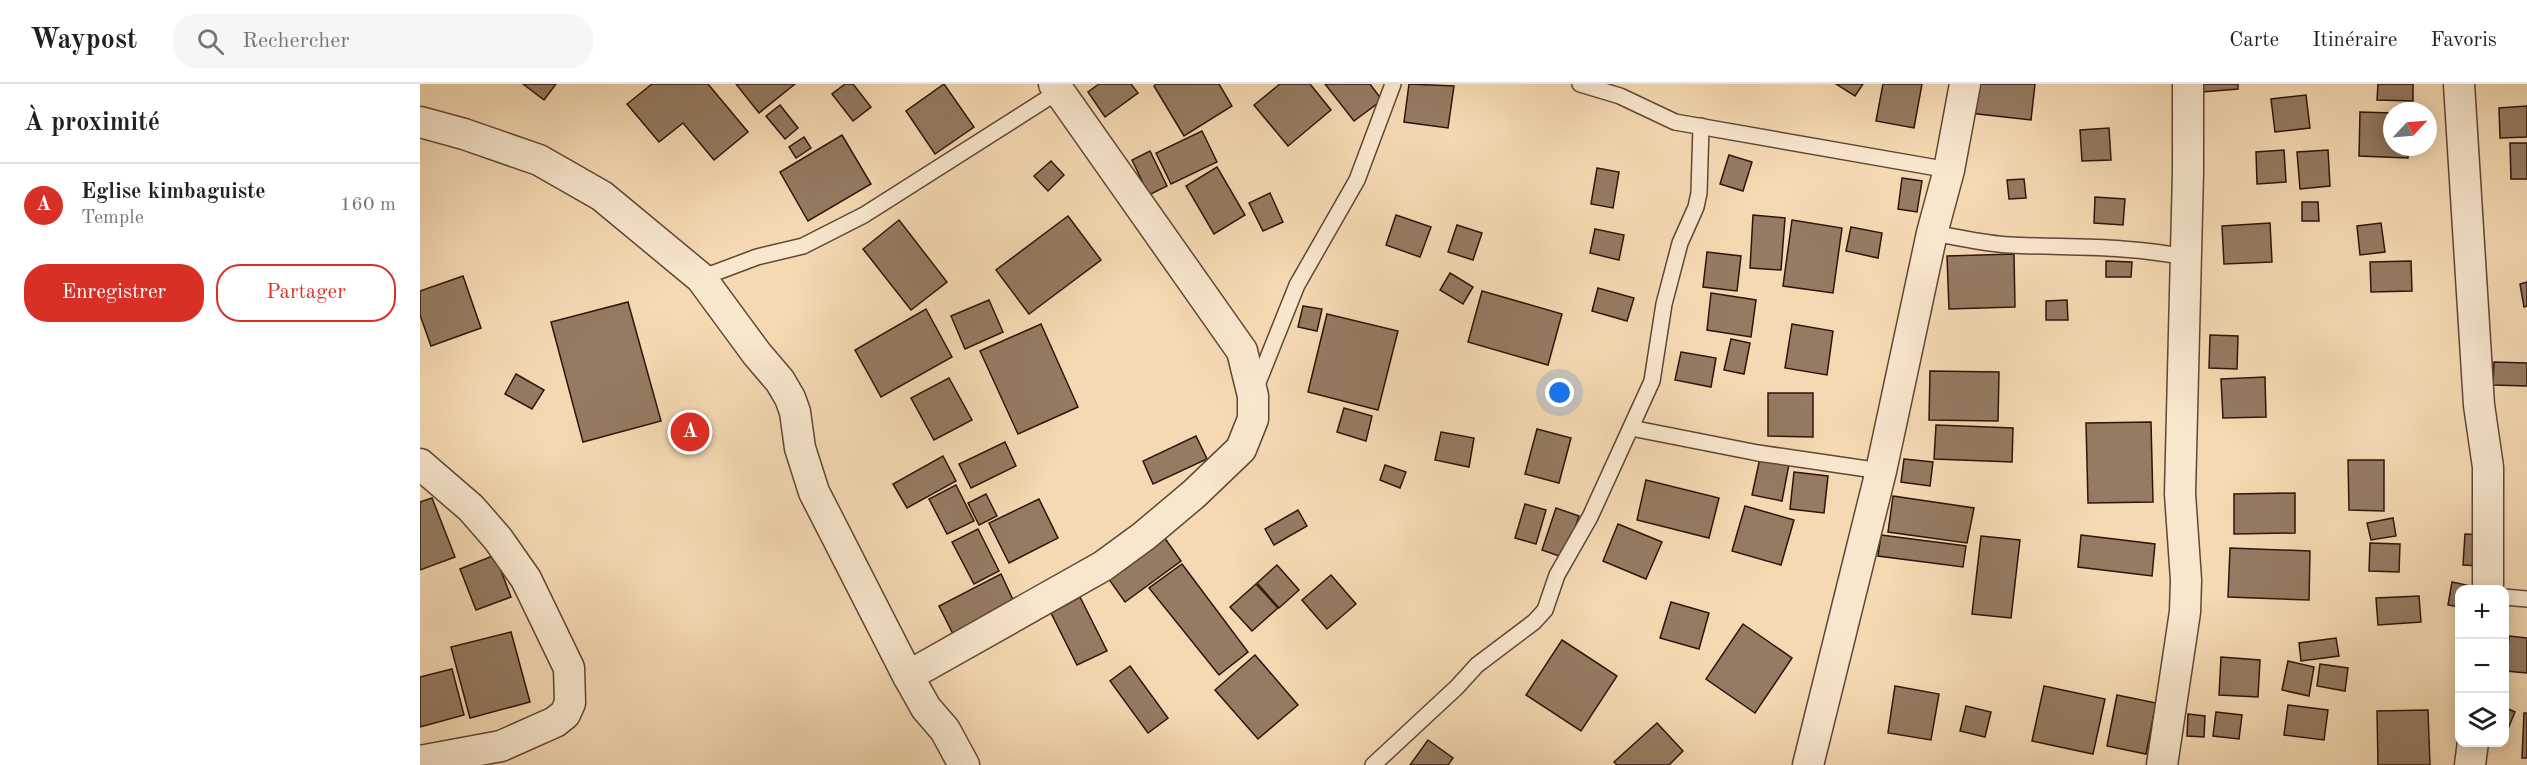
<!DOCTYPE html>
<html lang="fr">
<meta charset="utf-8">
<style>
:root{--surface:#fff;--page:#f6f6f6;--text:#202124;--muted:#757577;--line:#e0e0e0;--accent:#d93025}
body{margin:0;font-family:"Old Standard TT",serif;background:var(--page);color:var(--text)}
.controls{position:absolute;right:18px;bottom:18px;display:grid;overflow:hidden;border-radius:12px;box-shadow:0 3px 15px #0003}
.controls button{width:54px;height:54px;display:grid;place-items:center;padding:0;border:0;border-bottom:2px solid var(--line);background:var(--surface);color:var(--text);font:30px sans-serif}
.compass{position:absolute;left:1963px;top:18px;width:54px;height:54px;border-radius:50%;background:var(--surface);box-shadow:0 3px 15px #0003;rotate:64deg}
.you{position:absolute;left:1140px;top:309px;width:21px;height:21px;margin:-15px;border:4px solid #fff;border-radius:50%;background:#1a73e8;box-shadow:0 0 0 9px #1a73e833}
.badge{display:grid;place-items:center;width:39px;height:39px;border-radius:50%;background:var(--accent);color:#fff;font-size:20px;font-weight:700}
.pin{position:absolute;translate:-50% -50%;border:3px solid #fff;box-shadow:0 2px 6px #0006}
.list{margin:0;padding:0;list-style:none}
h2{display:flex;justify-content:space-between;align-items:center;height:78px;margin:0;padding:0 24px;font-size:26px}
h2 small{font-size:20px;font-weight:400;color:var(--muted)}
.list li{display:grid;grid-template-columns:39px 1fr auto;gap:18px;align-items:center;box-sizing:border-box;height:84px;padding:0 24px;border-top:2px solid var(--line)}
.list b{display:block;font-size:22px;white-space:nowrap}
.list p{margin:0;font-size:20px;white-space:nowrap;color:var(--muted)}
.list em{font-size:20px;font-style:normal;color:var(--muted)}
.actions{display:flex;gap:12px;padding:18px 24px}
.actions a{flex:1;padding:14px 0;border:2px solid var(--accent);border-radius:24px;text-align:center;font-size:21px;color:var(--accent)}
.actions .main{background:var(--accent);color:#fff}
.icon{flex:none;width:33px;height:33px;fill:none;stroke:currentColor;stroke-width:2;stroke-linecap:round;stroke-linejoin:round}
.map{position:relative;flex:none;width:2107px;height:681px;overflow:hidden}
header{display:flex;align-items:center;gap:36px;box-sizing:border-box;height:84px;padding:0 30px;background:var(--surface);border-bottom:2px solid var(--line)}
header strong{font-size:28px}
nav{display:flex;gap:33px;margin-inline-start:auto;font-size:21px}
.search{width:420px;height:54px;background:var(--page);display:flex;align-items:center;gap:15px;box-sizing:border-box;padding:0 21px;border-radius:24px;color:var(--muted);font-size:22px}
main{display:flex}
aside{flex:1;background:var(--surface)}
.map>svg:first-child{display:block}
.building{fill:#957b62;stroke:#2e150b;stroke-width:1.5}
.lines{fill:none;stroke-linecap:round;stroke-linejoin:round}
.service-casing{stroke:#604635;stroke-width:18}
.minor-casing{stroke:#604635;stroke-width:33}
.service{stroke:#f8e6cd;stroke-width:15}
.minor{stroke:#f8e6cd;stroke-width:30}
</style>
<header>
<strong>Waypost</strong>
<div class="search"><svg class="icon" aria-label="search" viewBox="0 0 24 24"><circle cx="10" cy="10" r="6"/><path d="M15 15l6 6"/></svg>Rechercher</div>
<nav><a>Carte</a><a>Itinéraire</a><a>Favoris</a></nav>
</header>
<main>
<aside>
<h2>À proximité<small></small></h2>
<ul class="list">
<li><span class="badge">A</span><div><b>Eglise kimbaguiste</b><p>Temple</p></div><em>160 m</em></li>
</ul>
<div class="actions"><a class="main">Enregistrer</a><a>Partager</a></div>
</aside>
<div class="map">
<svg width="2107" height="681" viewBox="0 0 2107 681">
<rect width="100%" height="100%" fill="#f5d9b2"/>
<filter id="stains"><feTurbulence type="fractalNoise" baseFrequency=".00333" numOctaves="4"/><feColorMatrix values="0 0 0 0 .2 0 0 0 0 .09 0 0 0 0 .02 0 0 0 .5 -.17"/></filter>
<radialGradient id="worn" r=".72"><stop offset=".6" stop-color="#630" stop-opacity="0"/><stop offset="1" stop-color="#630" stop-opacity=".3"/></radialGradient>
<g class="building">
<path d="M 103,0 L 136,0 L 124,16 Z"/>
<path d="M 232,0 L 288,0 L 328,48 L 294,76 L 263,39 L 239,58 L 207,20 Z"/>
<path d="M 316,0 L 375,0 L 339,29 Z"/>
<path d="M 425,0 L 433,0 L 451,23 L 433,37 L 412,10 Z"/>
<path d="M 524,0 L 554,43 L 515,70 L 486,27 Z"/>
<path d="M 679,0 L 711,0 L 718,9 L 685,33 L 668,8 Z"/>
<path d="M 736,0 L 799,0 L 812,22 L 764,52 L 734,2 Z"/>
<path d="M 860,0 L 890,0 L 911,26 L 868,62 L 834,21 Z"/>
<path d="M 905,0 L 950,0 L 962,16 L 934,37 Z"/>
<path d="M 989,0 L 1034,2 L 1028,44 L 984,38 Z"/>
<path d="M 1416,0 L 1443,0 L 1435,12 Z"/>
<path d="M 1463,0 L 1502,0 L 1494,44 L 1456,37 Z"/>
<path d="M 1552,0 L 1615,0 L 1611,36 L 1549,29 Z"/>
<path d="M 1782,0 L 1818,0 L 1818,5 L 1782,8 Z"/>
<path d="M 1958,0 L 1993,0 L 1993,17 L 1957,16 Z"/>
<path d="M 1886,11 L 1890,44 L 1855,48 L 1851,15 Z"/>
<path d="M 360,21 L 378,44 L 365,55 L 346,32 Z"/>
<path d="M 2107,22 L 2107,53 L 2080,54 L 2079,24 Z"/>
<path d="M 1940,28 L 1972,29 L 1972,63 L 1988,63 L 1988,74 L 1939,72 Z"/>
<path d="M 1689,44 L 1691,76 L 1662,77 L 1660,46 Z"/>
<path d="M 782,47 L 797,78 L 751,100 L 736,69 Z"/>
<path d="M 422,51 L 451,100 L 388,137 L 360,88 Z"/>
<path d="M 384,53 L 391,64 L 376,74 L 369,63 Z"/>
<path d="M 2090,59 L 2107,59 L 2107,95 L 2091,95 Z"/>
<path d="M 1864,66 L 1866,98 L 1837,100 L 1836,68 Z"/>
<path d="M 1908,66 L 1910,102 L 1880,105 L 1877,68 Z"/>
<path d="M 730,67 L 747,102 L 729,111 L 712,76 Z"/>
<path d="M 1309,71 L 1332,78 L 1323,107 L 1300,100 Z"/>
<path d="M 631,77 L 644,91 L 628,107 L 614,92 Z"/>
<path d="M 797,83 L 825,131 L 794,150 L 766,102 Z"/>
<path d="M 1177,84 L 1199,88 L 1193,124 L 1171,120 Z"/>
<path d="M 1482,94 L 1502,97 L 1497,128 L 1478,125 Z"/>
<path d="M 1604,95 L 1606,114 L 1589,115 L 1587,96 Z"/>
<path d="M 850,109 L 863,138 L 843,147 L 829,119 Z"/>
<path d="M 1675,113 L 1705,115 L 1703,141 L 1674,139 Z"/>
<path d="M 1882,118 L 1898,118 L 1899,137 L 1882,137 Z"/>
<path d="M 976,131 L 1011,143 L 1000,173 L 966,161 Z"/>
<path d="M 1333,131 L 1365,134 L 1361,186 L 1330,184 Z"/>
<path d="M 648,132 L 681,176 L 609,230 L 576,186 Z"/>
<path d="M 479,136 L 527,198 L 491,226 L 443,165 Z"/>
<path d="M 1372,136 L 1422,144 L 1413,209 L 1363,202 Z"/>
<path d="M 1850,139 L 1852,178 L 1804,180 L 1802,142 Z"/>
<path d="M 1961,139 L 1965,168 L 1940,171 L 1937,142 Z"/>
<path d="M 1037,141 L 1062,149 L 1053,176 L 1028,168 Z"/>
<path d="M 1431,143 L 1462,149 L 1458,174 L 1426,167 Z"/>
<path d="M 1175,145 L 1204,151 L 1199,176 L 1170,169 Z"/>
<path d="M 1287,168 L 1321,172 L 1317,207 L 1283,203 Z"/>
<path d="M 1594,170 L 1595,223 L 1529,225 L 1527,172 Z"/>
<path d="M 1686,177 L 1712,178 L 1711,193 L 1686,193 Z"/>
<path d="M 1991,177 L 1992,207 L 1951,208 L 1950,178 Z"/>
<path d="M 1030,189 L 1053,203 L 1043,220 L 1020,206 Z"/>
<path d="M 43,192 L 61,244 L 11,262 L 0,231 L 0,207 Z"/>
<path d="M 2107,198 L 2107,222 L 2104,223 L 2100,200 Z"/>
<path d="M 1178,204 L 1214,214 L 1207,237 L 1172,227 Z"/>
<path d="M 1062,207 L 1142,230 L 1128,281 L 1048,258 Z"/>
<path d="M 1291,209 L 1336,216 L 1331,253 L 1287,246 Z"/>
<path d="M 569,216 L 583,248 L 545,265 L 531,232 Z"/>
<path d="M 1647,216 L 1648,236 L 1626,236 L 1626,217 Z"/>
<path d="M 208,218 L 241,337 L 163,358 L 131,238 Z"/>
<path d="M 883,222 L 902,225 L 897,247 L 878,243 Z"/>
<path d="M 506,225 L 532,273 L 461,313 L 435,266 Z"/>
<path d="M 907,230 L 978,247 L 958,326 L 888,308 Z"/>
<path d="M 621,240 L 658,323 L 598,350 L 560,267 Z"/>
<path d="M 1372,240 L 1413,247 L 1407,291 L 1365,284 Z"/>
<path d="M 1790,251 L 1818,252 L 1817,285 L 1789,284 Z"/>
<path d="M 1311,255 L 1330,259 L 1324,290 L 1304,286 Z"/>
<path d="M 1261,268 L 1296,274 L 1291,303 L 1255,296 Z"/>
<path d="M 2074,278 L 2107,279 L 2107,302 L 2073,301 Z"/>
<path d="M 1510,287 L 1579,288 L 1578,337 L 1509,336 Z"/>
<path d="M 96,290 L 124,306 L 112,325 L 85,310 Z"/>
<path d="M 1845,293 L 1846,333 L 1803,334 L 1801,295 Z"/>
<path d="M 529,294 L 552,336 L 514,356 L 491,314 Z"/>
<path d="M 1348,309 L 1393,309 L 1393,353 L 1348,352 Z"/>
<path d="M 924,324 L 952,332 L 946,357 L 917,348 Z"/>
<path d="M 1731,338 L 1733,418 L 1668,419 L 1666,339 Z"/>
<path d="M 1516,341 L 1593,344 L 1592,378 L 1514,375 Z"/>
<path d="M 1117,345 L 1151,354 L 1139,399 L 1105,390 Z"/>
<path d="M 1021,348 L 1054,354 L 1049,383 L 1015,376 Z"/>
<path d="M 776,352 L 787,375 L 733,400 L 723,377 Z"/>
<path d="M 585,358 L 596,382 L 551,404 L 539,380 Z"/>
<path d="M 523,372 L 536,397 L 487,424 L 473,400 Z"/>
<path d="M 1340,374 L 1369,380 L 1362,417 L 1332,411 Z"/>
<path d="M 1484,375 L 1513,378 L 1510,402 L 1481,398 Z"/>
<path d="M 1928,376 L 1964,376 L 1964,427 L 1929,426 Z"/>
<path d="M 965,381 L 986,388 L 980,404 L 960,396 Z"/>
<path d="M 1374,388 L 1408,392 L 1404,429 L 1370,425 Z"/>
<path d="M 1226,396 L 1299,414 L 1289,454 L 1217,436 Z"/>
<path d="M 536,401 L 554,437 L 527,450 L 509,415 Z"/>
<path d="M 1875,409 L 1875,449 L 1814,450 L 1814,410 Z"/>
<path d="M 566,410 L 577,432 L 559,441 L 548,419 Z"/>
<path d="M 1473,412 L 1554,424 L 1547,459 L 1468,448 Z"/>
<path d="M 12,414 L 35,473 L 0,486 L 0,418 Z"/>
<path d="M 619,415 L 638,454 L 589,479 L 569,439 Z"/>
<path d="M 1105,420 L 1126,426 L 1116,460 L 1095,454 Z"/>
<path d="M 1325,422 L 1374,436 L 1361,481 L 1312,467 Z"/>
<path d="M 1136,424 L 1159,432 L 1145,474 L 1122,466 Z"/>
<path d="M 878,426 L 887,442 L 854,461 L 845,445 Z"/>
<path d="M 1973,434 L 1976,452 L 1951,456 L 1947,439 Z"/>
<path d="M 1198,440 L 1242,458 L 1226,495 L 1183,477 Z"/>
<path d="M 558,445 L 579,487 L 554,500 L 532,458 Z"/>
<path d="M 2045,450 L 2063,451 L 2062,482 L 2043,481 Z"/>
<path d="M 1461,451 L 1546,462 L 1543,483 L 1458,472 Z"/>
<path d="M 1661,451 L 1735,460 L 1732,492 L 1658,483 Z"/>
<path d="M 1561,452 L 1600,456 L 1591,534 L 1552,530 Z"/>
<path d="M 744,453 L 761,477 L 705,518 L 688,494 Z"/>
<path d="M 1950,459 L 1980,460 L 1979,488 L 1949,487 Z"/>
<path d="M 1810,464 L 1890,467 L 1889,516 L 1808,513 Z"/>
<path d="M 75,471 L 91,513 L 56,526 L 40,485 Z"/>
<path d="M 762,480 L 828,568 L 799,591 L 729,504 Z"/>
<path d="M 857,481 L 879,506 L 859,524 L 837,499 Z"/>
<path d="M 581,490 L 595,520 L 533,550 L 519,522 Z"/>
<path d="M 911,491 L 936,520 L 907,545 L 882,516 Z"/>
<path d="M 2032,498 L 2065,505 L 2065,506 L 2040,506 L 2040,523 L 2028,521 Z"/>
<path d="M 836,500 L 858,524 L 832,547 L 810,523 Z"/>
<path d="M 1999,512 L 2001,538 L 1958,541 L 1956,514 Z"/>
<path d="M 660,513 L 687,567 L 657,581 L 631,529 Z"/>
<path d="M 1251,518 L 1289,529 L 1279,565 L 1240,554 Z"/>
<path d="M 1323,540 L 1372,574 L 1335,629 L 1286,595 Z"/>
<path d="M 91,548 L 110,618 L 50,634 L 31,563 Z"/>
<path d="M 2089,552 L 2107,554 L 2107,589 L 2086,587 Z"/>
<path d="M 1916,554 L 1919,572 L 1881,577 L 1879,559 Z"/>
<path d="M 1142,556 L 1197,592 L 1161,647 L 1106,611 Z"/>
<path d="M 835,571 L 878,621 L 838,655 L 795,606 Z"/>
<path d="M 1801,573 L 1840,576 L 1838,613 L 1799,611 Z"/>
<path d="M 1868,577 L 1894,583 L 1889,612 L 1862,606 Z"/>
<path d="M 1900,580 L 1928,584 L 1925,607 L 1897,602 Z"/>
<path d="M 710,582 L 748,634 L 728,649 L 690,597 Z"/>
<path d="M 32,585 L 44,631 L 0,643 L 0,593 Z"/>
<path d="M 1475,602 L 1519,610 L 1511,656 L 1468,649 Z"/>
<path d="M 1624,602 L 1685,615 L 1673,670 L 1612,657 Z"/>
<path d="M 1697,611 L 1736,619 L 1726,670 L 1687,662 Z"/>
<path d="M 1868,621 L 1908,626 L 1904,656 L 1864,651 Z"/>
<path d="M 1546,622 L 1571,628 L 1565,653 L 1540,647 Z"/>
<path d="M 2084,623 L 2095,628 L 2085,652 L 2084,652 Z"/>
<path d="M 2008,626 L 2010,681 L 1958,681 L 1957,627 Z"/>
<path d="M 1796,628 L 1822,631 L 1819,655 L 1793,652 Z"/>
<path d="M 2104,629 L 2107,629 L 2107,674 L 2102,674 Z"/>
<path d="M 1768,630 L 1785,632 L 1784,653 L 1767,652 Z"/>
<path d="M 1237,639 L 1263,667 L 1249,681 L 1197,681 L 1194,678 Z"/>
<path d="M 1008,656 L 1033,674 L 1028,681 L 990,681 Z"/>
</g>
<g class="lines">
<g class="service-casing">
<g id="service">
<path d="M 1160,0 L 1200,12 L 1255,38 L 1529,86"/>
<path d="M 1512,149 C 1538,153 1564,160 1590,161 C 1649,164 1706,161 1765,173"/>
<path d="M 281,194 L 337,173 L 383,162 L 444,131 L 639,7"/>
<path d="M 835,306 L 877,201 L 937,96 L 973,0"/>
<path d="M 1211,344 L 1338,369 L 1461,387"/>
<path d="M 2084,513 L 2107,515"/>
<path d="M 953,681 L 1037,603 L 1057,581 L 1114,538 L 1125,526 L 1137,491 L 1170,433 L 1232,297 L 1244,220 L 1260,159 L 1276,123 L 1279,109 L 1281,42"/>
</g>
</g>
<g class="minor-casing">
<g id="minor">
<path d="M 2039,0 L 2059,321 L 2068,383 L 2068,506"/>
<path d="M 0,38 L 44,50 L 119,76 L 182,112 L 281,194 L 337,270 L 360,297 L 370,314 L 375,328 L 380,364 L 394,408 L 488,592 L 506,624 L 525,646 L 544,681"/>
<path d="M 0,380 L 51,424 L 78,455 L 106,495 L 149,584 L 150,619 L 145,630 L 135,638 L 81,662 L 0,677"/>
<path d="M 488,592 L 683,482 L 724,452 L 774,410 L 821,365 L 833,335 L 833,312 L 822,267 L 634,0"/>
<path d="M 1388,681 L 1461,387 L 1512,149 L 1529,86 L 1545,0"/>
<path d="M 1742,681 L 1765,528 L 1766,496 L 1760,410 L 1768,88 L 1768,0"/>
<path d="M 2050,681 L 2053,658"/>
</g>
</g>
<use href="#service" class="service"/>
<use href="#minor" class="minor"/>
</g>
<rect width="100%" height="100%" filter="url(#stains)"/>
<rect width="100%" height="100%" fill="url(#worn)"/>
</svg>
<div class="controls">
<button>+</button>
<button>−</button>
<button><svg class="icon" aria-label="layers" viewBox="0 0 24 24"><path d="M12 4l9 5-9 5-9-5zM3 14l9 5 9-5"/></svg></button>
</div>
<svg class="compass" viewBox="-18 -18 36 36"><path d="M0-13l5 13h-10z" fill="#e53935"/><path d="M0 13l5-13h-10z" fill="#757577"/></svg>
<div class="you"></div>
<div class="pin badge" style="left:270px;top:348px">A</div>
</div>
</main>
